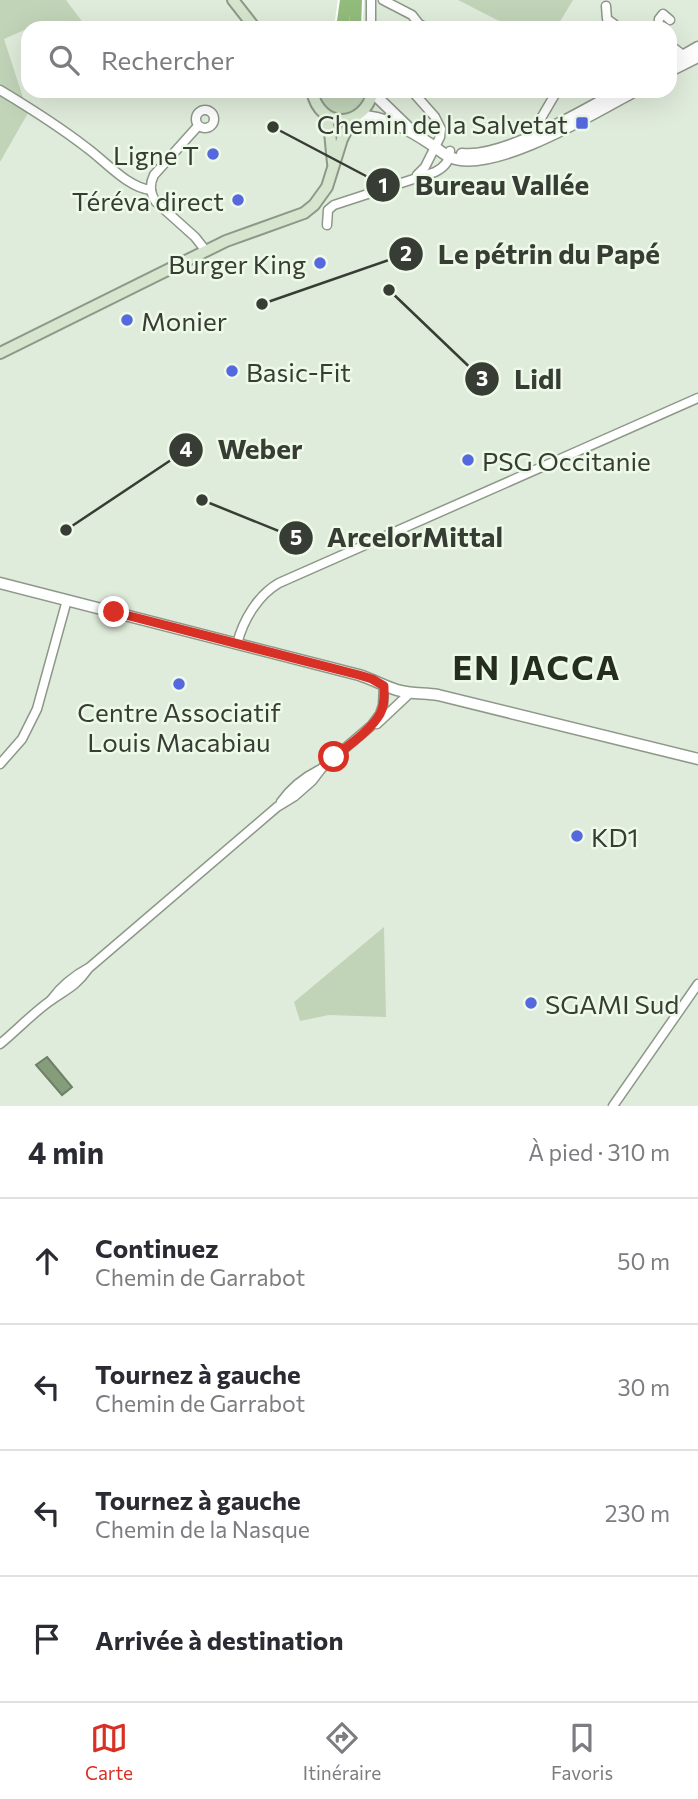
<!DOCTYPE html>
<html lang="fr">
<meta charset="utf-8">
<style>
:root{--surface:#fff;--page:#f2f2f3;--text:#2b2b33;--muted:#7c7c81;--line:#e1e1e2;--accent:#d93025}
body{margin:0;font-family:Commissioner,sans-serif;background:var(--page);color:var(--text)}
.stop{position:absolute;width:21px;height:21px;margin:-16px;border:5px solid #d93025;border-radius:50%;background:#fff}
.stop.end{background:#d93025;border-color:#fff;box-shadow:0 2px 7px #0008}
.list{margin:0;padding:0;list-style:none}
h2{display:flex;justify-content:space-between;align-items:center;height:91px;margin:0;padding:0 28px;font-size:30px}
h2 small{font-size:23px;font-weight:400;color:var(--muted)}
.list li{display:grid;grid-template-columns:46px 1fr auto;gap:21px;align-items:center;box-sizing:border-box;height:126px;padding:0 28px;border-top:2px solid var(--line)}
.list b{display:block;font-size:26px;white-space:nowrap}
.list p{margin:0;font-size:23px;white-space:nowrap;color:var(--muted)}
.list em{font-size:23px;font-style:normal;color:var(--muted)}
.icon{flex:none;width:38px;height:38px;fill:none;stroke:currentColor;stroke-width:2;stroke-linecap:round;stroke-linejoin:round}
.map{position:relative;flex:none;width:698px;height:1106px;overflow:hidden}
.search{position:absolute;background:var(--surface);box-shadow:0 7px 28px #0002;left:21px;right:21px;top:21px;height:77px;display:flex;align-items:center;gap:18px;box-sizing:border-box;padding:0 24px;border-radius:21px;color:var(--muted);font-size:26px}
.sheet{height:595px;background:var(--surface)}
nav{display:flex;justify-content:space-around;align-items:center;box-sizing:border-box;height:98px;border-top:2px solid var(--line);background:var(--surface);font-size:19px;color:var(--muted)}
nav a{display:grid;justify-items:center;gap:4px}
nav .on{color:var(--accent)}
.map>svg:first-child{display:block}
.green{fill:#c1d4b8}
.water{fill:#869d7b;stroke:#6e8066;stroke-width:2}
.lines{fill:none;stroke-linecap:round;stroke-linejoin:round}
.minor-casing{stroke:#8d9889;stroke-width:11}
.tertiary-casing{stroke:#8d9889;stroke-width:13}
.secondary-casing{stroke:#8d9889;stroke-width:14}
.trunk-casing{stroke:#fff;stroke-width:16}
.minor{stroke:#fff;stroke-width:8}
.tertiary{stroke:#fff;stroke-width:10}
.secondary{stroke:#d6e6ce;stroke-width:10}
.trunk{stroke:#92bc7c;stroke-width:12}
.route{stroke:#d93025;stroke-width:9}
.poi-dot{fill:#5668de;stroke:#eefae8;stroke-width:2.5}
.labels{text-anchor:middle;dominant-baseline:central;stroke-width:5;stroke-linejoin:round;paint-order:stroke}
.poi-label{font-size:26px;fill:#373c35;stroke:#eefae8;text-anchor:start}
.district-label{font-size:33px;font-weight:bold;letter-spacing:2px;fill:#242d20;stroke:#eefae8}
.leader{fill:none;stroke:#373c35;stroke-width:2.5}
.callout-dot{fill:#373c35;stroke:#eefae8;stroke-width:2.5}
.mark-label{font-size:21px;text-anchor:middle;font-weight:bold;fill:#fff}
.callout-label{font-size:28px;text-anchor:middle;font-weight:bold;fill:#373c35;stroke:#eefae8;stroke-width:5;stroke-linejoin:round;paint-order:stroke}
</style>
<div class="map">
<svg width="698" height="1106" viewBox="0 0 698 1106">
<rect width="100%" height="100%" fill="#e0ecdb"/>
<g class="green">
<path d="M 0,0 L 66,0 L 87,28 L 44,28 L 40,23 L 4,39 L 28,113 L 0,162 Z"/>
<path d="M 458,0 L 573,0 L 556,28 L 513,28 Z"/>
<path d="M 319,91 L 367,91 C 360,120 325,121 319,91 Z"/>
<path d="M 384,927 L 386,1017 L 329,1015 L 300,1021 L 294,1002 Z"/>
</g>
<path class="water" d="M 47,1057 L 72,1087 L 62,1095 L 36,1065 Z"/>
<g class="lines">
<g class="minor-casing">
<g id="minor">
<path d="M 371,0 L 371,28"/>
<path d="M 383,0 L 412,15 L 419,24 L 427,28"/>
<path d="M 606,6 L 607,19 L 614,24 L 615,28"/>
<path d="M 658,28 L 659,19 L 663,14 L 670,20"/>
<path d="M 670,45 L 683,55"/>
<path d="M 0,90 C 30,108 60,127 87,148 C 105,161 128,188 151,190"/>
<path d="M 412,91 L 435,117 L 441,129 L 440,137 L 425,167 L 417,175"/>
<circle cx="205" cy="119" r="9"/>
<path d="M 198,126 L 154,175 C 149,185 150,193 156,202 L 195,237 L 206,251"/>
<path d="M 539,133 L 540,120 L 557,91"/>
<path d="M 327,225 L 328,210 L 334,205 L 435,172 C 443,168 450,161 450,151"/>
<path d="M 237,644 C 243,620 258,595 279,583 L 698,398"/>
<path d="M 377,724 L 410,693"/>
<path d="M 0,764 L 22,739 L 37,709 L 67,600"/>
<path d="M 281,802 C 291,788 303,778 319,770"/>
<path d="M 51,1000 C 62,985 73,976 90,967 L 277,807 L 295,796 L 312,781 L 322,768 L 371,726 L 380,714 L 383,705 L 384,686"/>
<path d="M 0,1044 C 17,1030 33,1013 50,1001 C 67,989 76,986 88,969"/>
<path d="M 613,1106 L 698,984"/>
</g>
</g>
<g class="tertiary-casing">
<g id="tertiary">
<path d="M 670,63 L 698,47"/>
<path d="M 670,71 L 698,57"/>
<path d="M 374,91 L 378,98 L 410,129"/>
<path d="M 358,116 C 384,115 411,131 432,145 C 438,149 443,154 450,157 C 491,176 596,112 635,91"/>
<path d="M 462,154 C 502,159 583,111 619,91"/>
<path d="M 0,583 L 359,675 C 372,679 384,686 397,690 C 410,694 424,693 438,695 L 698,759"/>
</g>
</g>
<g class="secondary-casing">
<g id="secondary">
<path d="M 233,0 L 255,28"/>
<path d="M 312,91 C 320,130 364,129 373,91"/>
<path d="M 325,115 L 330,132 L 333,163"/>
<path d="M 0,353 L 226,241 L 304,213 L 314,205 L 327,187 L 342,139 L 352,119"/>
</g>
</g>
<g class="trunk-casing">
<g id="trunk">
<path d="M 342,28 L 346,0"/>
<path d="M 355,28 L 356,0"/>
</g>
</g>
<use href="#minor" class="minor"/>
<use href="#tertiary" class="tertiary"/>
<use href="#secondary" class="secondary"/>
<use href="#trunk" class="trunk"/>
</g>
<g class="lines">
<path class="route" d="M 114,612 L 359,675 L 372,679 L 384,686 C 384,695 385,705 380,714 C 370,731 349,745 334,757"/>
</g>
<g class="poi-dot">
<rect x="575" y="116" width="14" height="14" rx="3.5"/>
<circle cx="213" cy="154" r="7"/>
<circle cx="238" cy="200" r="7"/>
<circle cx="320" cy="263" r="7"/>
<circle cx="127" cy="320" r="7"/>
<circle cx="232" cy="371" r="7"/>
<circle cx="468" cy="460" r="7"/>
<circle cx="179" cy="684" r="7"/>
<circle cx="577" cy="836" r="7"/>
<circle cx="531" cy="1003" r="7"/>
</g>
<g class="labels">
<g class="poi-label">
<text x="568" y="123" text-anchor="end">Chemin de la Salvetat</text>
<text x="199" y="154" text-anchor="end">Ligne T</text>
<text x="224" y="200" text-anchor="end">Téréva direct</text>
<text x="306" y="263" text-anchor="end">Burger King</text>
<text x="141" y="320">Monier</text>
<text x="246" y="371">Basic-Fit</text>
<text x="482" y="460">PSG Occitanie</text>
<text x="179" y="711" text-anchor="middle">Centre Associatif<tspan x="179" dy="30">Louis Macabiau</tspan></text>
<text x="591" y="836">KD1</text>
<text x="545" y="1003">SGAMI Sud</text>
</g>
<g class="district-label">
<text x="537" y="666">EN JACCA</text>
</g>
</g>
<path class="leader" d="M273 127L383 185M262 304L406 254M389 290L482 379M66 530L186 450M202 500L296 538"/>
<g class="callout-dot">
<circle cx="273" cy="127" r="7"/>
<circle cx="262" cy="304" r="7"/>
<circle cx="389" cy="290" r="7"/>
<circle cx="66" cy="530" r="7"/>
<circle cx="202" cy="500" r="7"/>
<circle cx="383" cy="185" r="18"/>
<circle cx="406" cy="254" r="18"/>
<circle cx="482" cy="379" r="18"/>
<circle cx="186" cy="450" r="18"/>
<circle cx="296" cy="538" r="18"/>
</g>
<g class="mark-label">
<text x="383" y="193">1</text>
<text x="406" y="261">2</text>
<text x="482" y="386">3</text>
<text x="186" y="457">4</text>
<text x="296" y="545">5</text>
</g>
<g class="callout-label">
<text x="502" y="195">Bureau Vallée</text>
<text x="549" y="264">Le pétrin du Papé</text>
<text x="538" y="389">Lidl</text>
<text x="260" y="459">Weber</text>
<text x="415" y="547">ArcelorMittal</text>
</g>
</svg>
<div class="stop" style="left:334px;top:757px"></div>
<div class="stop end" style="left:114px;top:612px"></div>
<div class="search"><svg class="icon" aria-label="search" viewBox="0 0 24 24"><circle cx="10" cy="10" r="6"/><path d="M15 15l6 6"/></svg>Rechercher</div>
</div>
<section class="sheet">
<h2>4 min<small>À pied · 310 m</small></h2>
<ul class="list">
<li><svg class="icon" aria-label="ahead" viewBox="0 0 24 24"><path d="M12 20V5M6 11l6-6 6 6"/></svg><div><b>Continuez</b><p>Chemin de Garrabot</p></div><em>50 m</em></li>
<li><svg class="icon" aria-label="left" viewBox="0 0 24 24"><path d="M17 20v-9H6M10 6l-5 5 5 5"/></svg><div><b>Tournez à gauche</b><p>Chemin de Garrabot</p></div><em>30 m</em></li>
<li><svg class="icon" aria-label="left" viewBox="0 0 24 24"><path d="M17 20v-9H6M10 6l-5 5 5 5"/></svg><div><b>Tournez à gauche</b><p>Chemin de la Nasque</p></div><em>230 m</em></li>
<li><svg class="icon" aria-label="arrive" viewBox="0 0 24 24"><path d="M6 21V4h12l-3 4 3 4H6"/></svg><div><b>Arrivée à destination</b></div></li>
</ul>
</section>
<nav>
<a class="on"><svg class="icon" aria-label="map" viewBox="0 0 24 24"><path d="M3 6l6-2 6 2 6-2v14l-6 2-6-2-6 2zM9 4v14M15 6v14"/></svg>Carte</a>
<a><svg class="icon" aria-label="directions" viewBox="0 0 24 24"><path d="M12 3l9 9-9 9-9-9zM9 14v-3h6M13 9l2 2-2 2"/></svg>Itinéraire</a>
<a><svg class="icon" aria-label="saved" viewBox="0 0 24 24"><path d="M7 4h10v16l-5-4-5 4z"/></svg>Favoris</a>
</nav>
